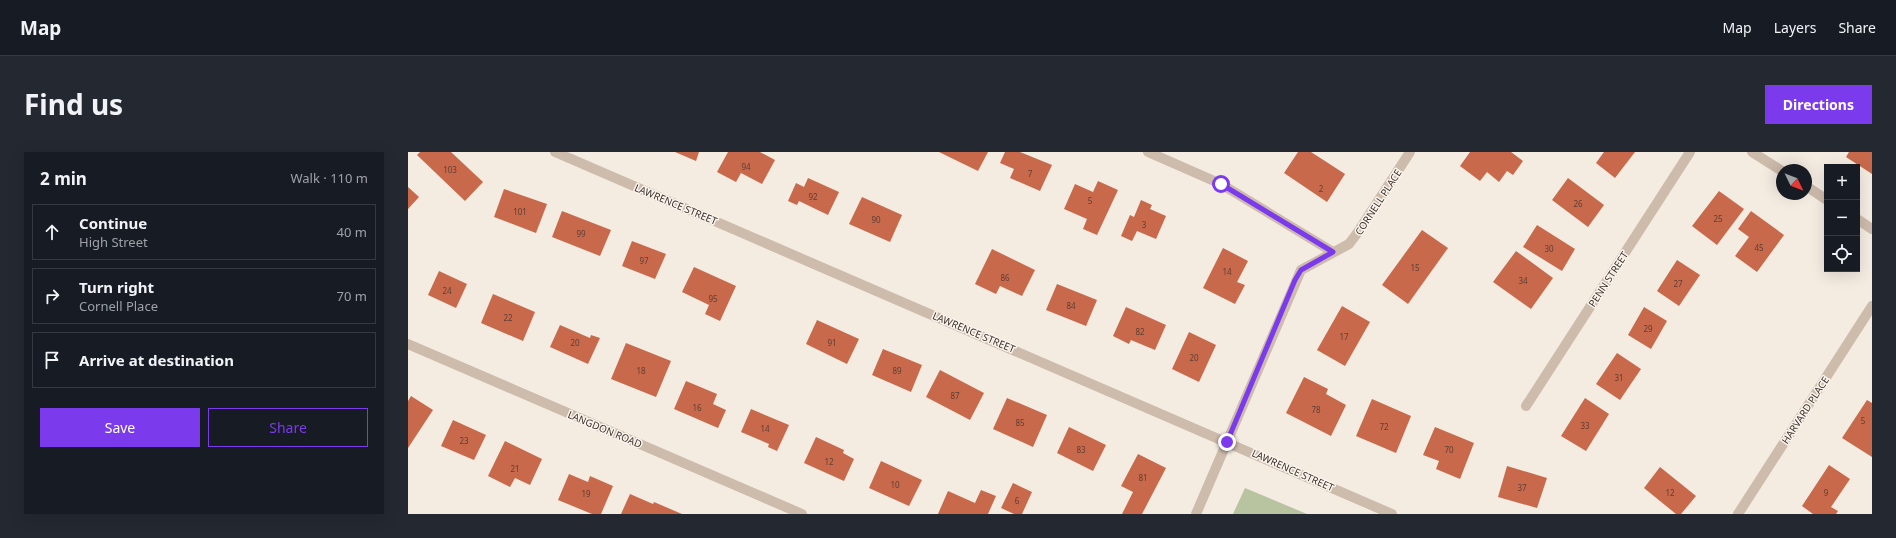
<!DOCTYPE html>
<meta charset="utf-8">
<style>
:root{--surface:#171b24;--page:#242831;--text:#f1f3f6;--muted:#9ea1a6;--line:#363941;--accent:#7c3aed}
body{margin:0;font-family:"Noto Sans",sans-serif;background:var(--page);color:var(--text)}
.controls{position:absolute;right:12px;top:12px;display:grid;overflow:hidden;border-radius:0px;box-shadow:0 4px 16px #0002}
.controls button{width:36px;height:36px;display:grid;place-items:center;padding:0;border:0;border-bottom:1px solid var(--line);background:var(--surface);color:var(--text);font:20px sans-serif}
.compass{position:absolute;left:1368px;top:12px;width:36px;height:36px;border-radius:50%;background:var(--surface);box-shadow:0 4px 16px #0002;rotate:133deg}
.stop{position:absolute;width:12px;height:12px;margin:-9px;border:3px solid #7c3aed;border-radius:50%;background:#fff}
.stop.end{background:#7c3aed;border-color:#fff;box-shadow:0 1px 4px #0008}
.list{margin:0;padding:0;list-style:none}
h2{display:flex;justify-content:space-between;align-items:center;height:52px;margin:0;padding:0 16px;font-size:17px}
h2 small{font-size:13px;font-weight:400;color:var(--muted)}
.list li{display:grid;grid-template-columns:26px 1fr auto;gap:12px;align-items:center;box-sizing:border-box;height:56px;margin:0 8px 8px;padding:0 8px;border:1px solid var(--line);border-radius:0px}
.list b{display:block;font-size:15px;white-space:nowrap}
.list p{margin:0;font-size:13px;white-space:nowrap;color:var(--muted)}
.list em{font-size:13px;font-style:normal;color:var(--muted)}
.actions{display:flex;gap:8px;padding:12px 16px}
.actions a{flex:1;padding:9px 0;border:1px solid var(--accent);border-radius:0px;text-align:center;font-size:14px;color:var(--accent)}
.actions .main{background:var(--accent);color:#fff}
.icon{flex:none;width:22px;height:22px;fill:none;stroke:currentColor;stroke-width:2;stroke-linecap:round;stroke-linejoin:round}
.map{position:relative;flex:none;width:1464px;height:362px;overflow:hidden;border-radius:0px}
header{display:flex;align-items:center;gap:24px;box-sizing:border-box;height:56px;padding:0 20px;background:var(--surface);border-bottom:1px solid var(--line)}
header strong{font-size:19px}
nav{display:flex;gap:22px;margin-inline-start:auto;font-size:14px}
.intro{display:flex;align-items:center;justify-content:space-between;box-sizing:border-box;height:96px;padding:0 24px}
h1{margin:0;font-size:28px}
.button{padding:10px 18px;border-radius:0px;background:var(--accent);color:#fff;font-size:14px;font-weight:700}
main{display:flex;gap:24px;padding:0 24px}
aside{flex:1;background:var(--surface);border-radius:0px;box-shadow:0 4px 16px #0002}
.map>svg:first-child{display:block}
.green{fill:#b8c4a0}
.building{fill:#c8694b}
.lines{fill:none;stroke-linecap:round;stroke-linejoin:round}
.minor{stroke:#cdbbac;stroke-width:10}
.route{stroke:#7c3aed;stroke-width:5}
.labels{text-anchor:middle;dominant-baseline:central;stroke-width:3;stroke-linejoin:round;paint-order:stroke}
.number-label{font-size:8px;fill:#5e3e33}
.street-label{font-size:10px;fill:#3b302b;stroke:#fbf5ee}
</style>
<header>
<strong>Map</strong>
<nav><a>Map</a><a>Layers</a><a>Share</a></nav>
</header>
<div class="intro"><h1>Find us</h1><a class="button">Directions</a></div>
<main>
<aside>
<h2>2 min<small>Walk · 110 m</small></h2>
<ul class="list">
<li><svg class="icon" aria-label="ahead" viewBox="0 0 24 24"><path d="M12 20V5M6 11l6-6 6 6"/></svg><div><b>Continue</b><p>High Street</p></div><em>40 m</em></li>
<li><svg class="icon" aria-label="right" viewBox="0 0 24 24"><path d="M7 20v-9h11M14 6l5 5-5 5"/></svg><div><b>Turn right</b><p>Cornell Place</p></div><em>70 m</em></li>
<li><svg class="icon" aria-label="arrive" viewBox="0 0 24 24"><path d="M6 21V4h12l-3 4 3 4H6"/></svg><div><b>Arrive at destination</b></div></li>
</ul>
<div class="actions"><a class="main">Save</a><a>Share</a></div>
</aside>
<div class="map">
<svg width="1464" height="362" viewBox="0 0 1464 362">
<rect width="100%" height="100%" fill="#f4ebe1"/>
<path class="green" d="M 837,336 L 899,362 L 825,362 Z"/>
<g class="building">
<path d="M 12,0 L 43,0 L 75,30 L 57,49 L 9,3 Z"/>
<path d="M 267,0 L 291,0 L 288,9 Z"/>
<path d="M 320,0 L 352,0 L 367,8 L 354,32 L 333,21 L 328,30 L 309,20 Z"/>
<path d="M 531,0 L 580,0 L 570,19 Z"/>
<path d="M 597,0 L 612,0 L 644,13 L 632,39 L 602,26 L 606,17 L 592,11 Z"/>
<path d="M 890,0 L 903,0 L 937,22 L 919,50 L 876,21 Z"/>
<path d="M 1062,0 L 1103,0 L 1115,9 L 1105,23 L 1099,19 L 1091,30 L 1079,20 L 1072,29 L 1052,14 Z"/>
<path d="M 1196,0 L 1227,0 L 1207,26 L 1188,11 Z"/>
<path d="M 1441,0 L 1464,0 L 1464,22 L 1438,5 Z"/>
<path d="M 400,26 L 431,40 L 420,63 L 391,49 L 389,53 L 380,49 L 388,31 L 396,35 Z"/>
<path d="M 1160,26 L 1196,53 L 1180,75 L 1144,48 Z"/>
<path d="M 690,29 L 710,38 L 689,83 L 675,77 L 679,67 L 656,57 L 667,32 L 685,40 Z"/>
<path d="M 0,35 L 11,45 L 0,57 Z"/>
<path d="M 96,37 L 139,52 L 128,81 L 86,65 Z"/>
<path d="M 1311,39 L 1336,57 L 1309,93 L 1284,74 Z"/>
<path d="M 454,45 L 494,63 L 482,90 L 441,72 Z"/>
<path d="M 733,48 L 744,53 L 742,57 L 758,64 L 748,87 L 729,79 L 724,89 L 713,84 L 722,63 L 726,65 Z"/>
<path d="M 154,59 L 203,78 L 192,104 L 144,85 Z"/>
<path d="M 1343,59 L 1376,83 L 1349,120 L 1327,104 L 1341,85 L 1330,77 Z"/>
<path d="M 1129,73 L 1167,97 L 1154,119 L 1115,95 Z"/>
<path d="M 1014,78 L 1040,96 L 1000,152 L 974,133 Z"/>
<path d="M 224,89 L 258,102 L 247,127 L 214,114 Z"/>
<path d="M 815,96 L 840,109 L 829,130 L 837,133 L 827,152 L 795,136 Z"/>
<path d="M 584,97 L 627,118 L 614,144 L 592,134 L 588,142 L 567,132 Z"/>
<path d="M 1108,99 L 1145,126 L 1123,157 L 1085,130 Z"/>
<path d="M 1269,108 L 1292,123 L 1271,154 L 1249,139 Z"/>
<path d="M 286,115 L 328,134 L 312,169 L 297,162 L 301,153 L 274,140 Z"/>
<path d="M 31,119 L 59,132 L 48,156 L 20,143 Z"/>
<path d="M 649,132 L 689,148 L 678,174 L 638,158 Z"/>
<path d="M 85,142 L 127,160 L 115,189 L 73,171 Z"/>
<path d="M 934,154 L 962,170 L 937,214 L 909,198 Z"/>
<path d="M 718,155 L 758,173 L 747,198 L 723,188 L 721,192 L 705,184 Z"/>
<path d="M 1236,155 L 1259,169 L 1243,197 L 1220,183 Z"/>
<path d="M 409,168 L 451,187 L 439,212 L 398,192 Z"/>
<path d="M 152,173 L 182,186 L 183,183 L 192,186 L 180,212 L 142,195 Z"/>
<path d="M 781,180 L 808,193 L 791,230 L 764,217 Z"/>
<path d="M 218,191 L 263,209 L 248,245 L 203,227 Z"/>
<path d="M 475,197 L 514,213 L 503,240 L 464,223 Z"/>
<path d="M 1209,201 L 1233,217 L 1212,248 L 1188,232 Z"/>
<path d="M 532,218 L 576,241 L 562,268 L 518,245 Z"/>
<path d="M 896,225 L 920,237 L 918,242 L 938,253 L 923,284 L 878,261 Z"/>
<path d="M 278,229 L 309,242 L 305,252 L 318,258 L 310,276 L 266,257 Z"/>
<path d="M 3,244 L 25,258 L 0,296 L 0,249 Z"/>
<path d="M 599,246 L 639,263 L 625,295 L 585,277 Z"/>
<path d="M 1177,246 L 1201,262 L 1178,299 L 1153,284 Z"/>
<path d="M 964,247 L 1003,264 L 988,301 L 948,284 Z"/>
<path d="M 1459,248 L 1464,251 L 1464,305 L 1434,286 Z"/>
<path d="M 343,257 L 381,273 L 369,299 L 360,295 L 361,292 L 333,280 Z"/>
<path d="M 45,268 L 78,283 L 66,308 L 33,294 Z"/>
<path d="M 661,275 L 698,293 L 685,319 L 649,301 Z"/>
<path d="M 1027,275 L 1066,291 L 1052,327 L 1028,317 L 1031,309 L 1015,303 Z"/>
<path d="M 408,285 L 436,298 L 435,301 L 446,307 L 436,329 L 396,311 Z"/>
<path d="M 97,289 L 134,307 L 122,333 L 107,326 L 102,335 L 80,324 Z"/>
<path d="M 730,302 L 758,316 L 734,362 L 714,362 L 725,340 L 713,334 Z"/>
<path d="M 473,309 L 514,328 L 501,354 L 461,336 Z"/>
<path d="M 1421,313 L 1442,327 L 1423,355 L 1430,359 L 1428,362 L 1405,362 L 1394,354 Z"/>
<path d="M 1099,314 L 1139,326 L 1129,356 L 1090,345 Z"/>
<path d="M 1252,315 L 1288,344 L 1273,362 L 1268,362 L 1236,336 Z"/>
<path d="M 161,322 L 180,330 L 182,324 L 205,334 L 193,362 L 184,362 L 150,348 Z"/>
<path d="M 605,331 L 624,340 L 614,362 L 606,362 L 593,356 Z"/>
<path d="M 573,338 L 588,344 L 580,362 L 530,362 L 540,339 L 567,351 Z"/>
<path d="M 222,342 L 245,352 L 246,350 L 274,362 L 213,362 Z"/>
</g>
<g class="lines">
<g class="minor">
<path d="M 147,0 L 984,362"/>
<path d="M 740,0 L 813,32 L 925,100"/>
<path d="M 1344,0 L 1374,19"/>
<path d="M 1398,34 L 1419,48"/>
<path d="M 1449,67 L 1464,77"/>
<path d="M 0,192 L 394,362"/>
<path d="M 1118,254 L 1282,0"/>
<path d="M 788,362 L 893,118 L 941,92 L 950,80 L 1002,0"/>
<path d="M 1330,362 L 1464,154"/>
</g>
</g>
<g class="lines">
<path class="route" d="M 813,32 L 925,100 L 893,118 L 887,128 L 819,290"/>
</g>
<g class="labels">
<g class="number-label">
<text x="338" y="14">94</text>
<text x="42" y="17">103</text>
<text x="622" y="21">7</text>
<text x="913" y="36">2</text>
<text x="405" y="44">92</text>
<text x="682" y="48">5</text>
<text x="1170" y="51">26</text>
<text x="112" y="59">101</text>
<text x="1310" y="66">25</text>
<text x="468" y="67">90</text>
<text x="736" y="72">3</text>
<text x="173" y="81">99</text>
<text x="1351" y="95">45</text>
<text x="1141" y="96">30</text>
<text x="236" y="108">97</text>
<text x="1007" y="115">15</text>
<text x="819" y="119">14</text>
<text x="597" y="125">86</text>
<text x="1115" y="128">34</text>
<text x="1270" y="131">27</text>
<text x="39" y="138">24</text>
<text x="305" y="146">95</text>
<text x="663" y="153">84</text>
<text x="100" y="165">22</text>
<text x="1240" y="176">29</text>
<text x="732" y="179">82</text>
<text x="936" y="184">17</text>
<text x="167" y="190">20</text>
<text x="424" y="190">91</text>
<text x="786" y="205">20</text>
<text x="233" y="218">18</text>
<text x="489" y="218">89</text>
<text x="1211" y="225">31</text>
<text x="547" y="243">87</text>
<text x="289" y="255">16</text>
<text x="908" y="257">78</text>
<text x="1455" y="268">5</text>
<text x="612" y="270">85</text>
<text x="1177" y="273">33</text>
<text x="976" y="274">72</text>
<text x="357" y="276">14</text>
<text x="56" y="288">23</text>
<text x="673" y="297">83</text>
<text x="1041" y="297">70</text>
<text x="421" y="309">12</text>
<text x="107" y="316">21</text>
<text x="735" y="325">81</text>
<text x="487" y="332">10</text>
<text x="1114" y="335">37</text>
<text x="1262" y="340">12</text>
<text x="1418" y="340">9</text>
<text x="178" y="341">19</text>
<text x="609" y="348">6</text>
</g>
<g class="street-label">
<text transform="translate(970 50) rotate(-57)">CORNELL PLACE</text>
<text transform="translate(268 52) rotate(23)">LAWRENCE STREET</text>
<text transform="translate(1200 127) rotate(-57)">PENN STREET</text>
<text transform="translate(566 180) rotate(23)">LAWRENCE STREET</text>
<text transform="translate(1397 258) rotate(-57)">HARVARD PLACE</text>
<text transform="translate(197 277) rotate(23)">LANGDON ROAD</text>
<text transform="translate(885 318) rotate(24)">LAWRENCE STREET</text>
</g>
</g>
</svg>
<div class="controls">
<button>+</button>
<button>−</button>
<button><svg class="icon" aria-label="locate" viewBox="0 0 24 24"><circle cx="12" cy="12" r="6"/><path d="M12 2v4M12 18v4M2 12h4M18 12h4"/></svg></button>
</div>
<svg class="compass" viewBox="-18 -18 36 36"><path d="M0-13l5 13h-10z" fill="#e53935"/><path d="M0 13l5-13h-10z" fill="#9ea1a6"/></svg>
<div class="stop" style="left:813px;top:32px"></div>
<div class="stop end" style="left:819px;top:290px"></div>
</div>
</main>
